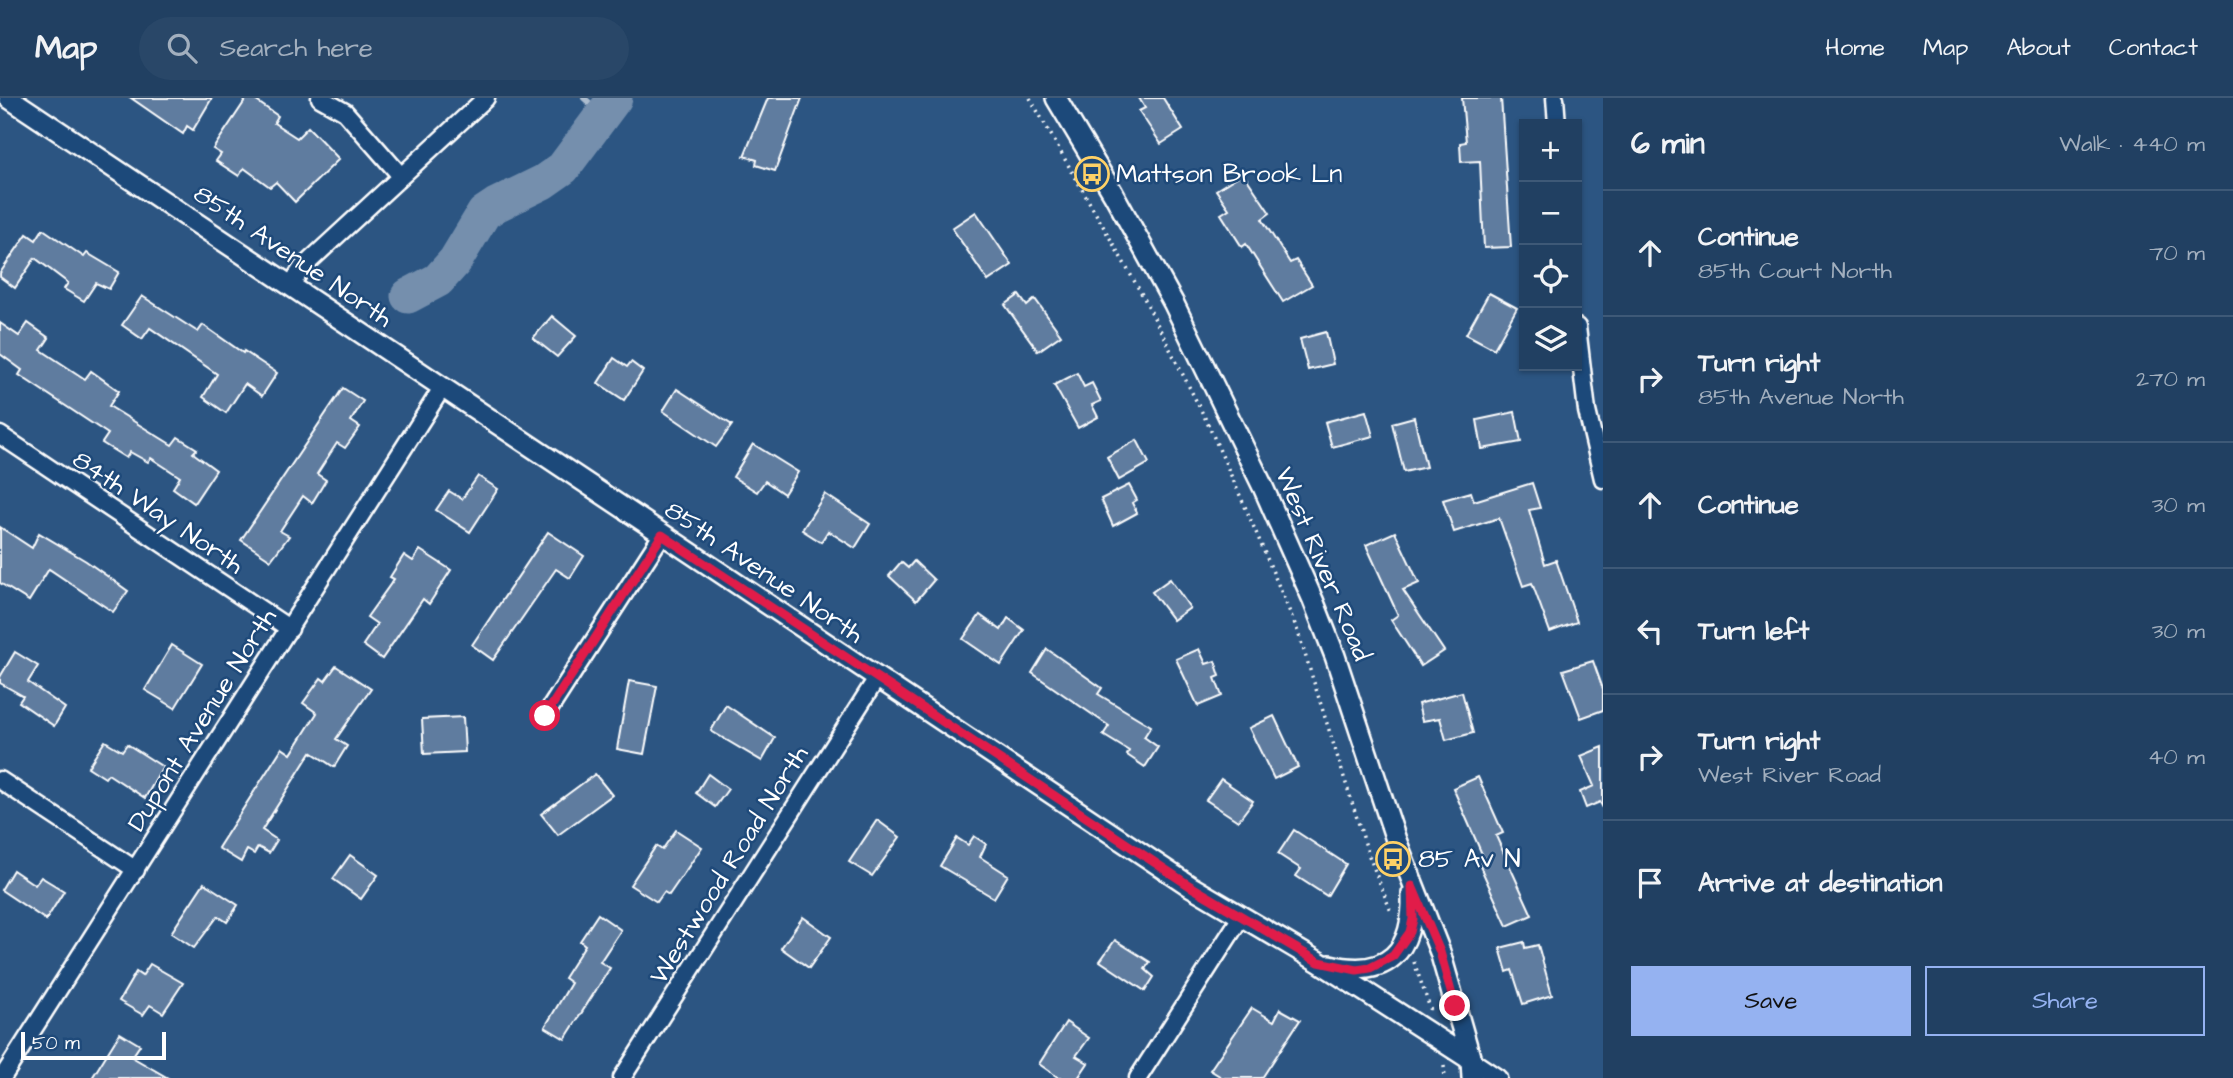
<!DOCTYPE html>
<meta charset="utf-8">
<style>
:root{--surface:#214062;--page:#294768;--text:#f1f3f6;--muted:#a2afbe;--line:#3e5977;--accent:#95b2f1}
body{margin:0;font-family:"Architects Daughter",sans-serif;background:var(--page);color:var(--text)}
.controls{position:absolute;right:21px;top:21px;display:grid;overflow:hidden;border-radius:0px;box-shadow:0 2px 5px #0004}
.controls button{width:63px;height:63px;display:grid;place-items:center;padding:0;border:0;border-bottom:2px solid var(--line);background:var(--surface);color:var(--text);font:35px sans-serif}
.scale{position:absolute;left:21px;bottom:18px;width:145px;box-sizing:border-box;padding-left:7px;border:4px solid #fff;border-top:0;font-size:19px;line-height:24px;white-space:nowrap;color:#fff;-webkit-text-stroke:5px #1f4a7a;paint-order:stroke}
.stop{position:absolute;width:21px;height:21px;margin:-16px;border:5px solid #e11d48;border-radius:50%;background:#fff}
.stop.end{background:#e11d48;border-color:#fff;box-shadow:0 2px 7px #0008}
.list{margin:0;padding:0;list-style:none}
h2{display:flex;justify-content:space-between;align-items:center;height:91px;margin:0;padding:0 28px;font-size:30px}
h2 small{font-size:23px;font-weight:400;color:var(--muted)}
.list li{display:grid;grid-template-columns:46px 1fr auto;gap:21px;align-items:center;box-sizing:border-box;height:126px;padding:0 28px;border-top:2px solid var(--line)}
.list b{display:block;font-size:26px;white-space:nowrap}
.list p{margin:0;font-size:23px;white-space:nowrap;color:var(--muted)}
.list em{font-size:23px;font-style:normal;color:var(--muted)}
.actions{display:flex;gap:14px;padding:21px 28px}
.actions a{flex:1;padding:16px 0;border:2px solid var(--accent);border-radius:0px;text-align:center;font-size:24px;color:var(--accent)}
.actions .main{background:var(--accent);color:#111}
.icon{flex:none;width:38px;height:38px;fill:none;stroke:currentColor;stroke-width:2;stroke-linecap:round;stroke-linejoin:round}
.map{position:relative;flex:none;width:1603px;height:980px;overflow:hidden}
header{display:flex;align-items:center;gap:42px;box-sizing:border-box;height:98px;padding:0 35px;background:var(--surface);border-bottom:2px solid var(--line)}
header strong{font-size:33px}
nav{display:flex;gap:38px;margin-inline-start:auto;font-size:24px}
.search{width:490px;height:63px;background:var(--page);display:flex;align-items:center;gap:18px;box-sizing:border-box;padding:0 24px;border-radius:38px;color:var(--muted);font-size:26px}
main{display:flex}
aside{flex:1;background:var(--surface)}
.map>svg:first-child{display:block}
.lines{fill:none;stroke-linecap:round;stroke-linejoin:round}
.stream{stroke:#acbcce;stroke-width:6}
.river{stroke:#748fad;stroke-width:35}
.building{fill:#5e7c9f;stroke:#fff;stroke-width:2}
.minor-casing{stroke:#fff;stroke-width:21}
.tertiary-casing{stroke:#fff;stroke-width:24}
.path{stroke:#fff;stroke-width:3.5;stroke-dasharray:2 5;stroke-linecap:butt}
.minor{stroke:#1f4a7a;stroke-width:16}
.tertiary{stroke:#1f4a7a;stroke-width:19}
.route{stroke:#e11d48;stroke-width:9}
.labels{text-anchor:middle;dominant-baseline:central;stroke-width:5;stroke-linejoin:round;paint-order:stroke}
.poi-label{font-size:26px;fill:#fff;stroke:#1f4a7a;text-anchor:start}
.street-label{font-size:26px;fill:#fff;stroke:#1f4a7a}
</style>
<header>
<strong>Map</strong>
<div class="search"><svg class="icon" aria-label="search" viewBox="0 0 24 24"><circle cx="10" cy="10" r="6"/><path d="M15 15l6 6"/></svg>Search here</div>
<nav><a>Home</a><a>Map</a><a>About</a><a>Contact</a></nav>
</header>
<main>
<div class="map">
<svg width="1603" height="980" viewBox="0 0 1603 980">
<rect width="100%" height="100%" fill="#2c5582"/>
<filter id="ink" filterUnits="userSpaceOnUse"><feTurbulence type="fractalNoise" baseFrequency=".0143" numOctaves="2"/><feDisplacementMap in="SourceGraphic" scale="14" xChannelSelector="R" yChannelSelector="G"/><feConvolveMatrix kernelMatrix="1 2 1 2 8 2 1 2 1" color-interpolation-filters="sRGB"/></filter>
<g filter="url(#ink)">
<g class="lines">
<path class="stream" d="M 584,0 L 602,16"/>
<path class="river" d="M 408,198 L 438,182 L 455,163 L 484,115 L 496,107 L 543,84 L 563,70 L 615,0"/>
</g>
<g class="building">
<path d="M 131,0 L 212,0 L 193,32 L 187,28 L 183,36 Z"/>
<path d="M 247,0 L 252,0 L 278,18 L 274,25 L 297,40 L 308,29 L 339,61 L 295,104 L 276,84 L 270,89 L 244,70 L 239,78 L 216,63 L 221,56 L 213,51 Z"/>
<path d="M 768,0 L 802,0 L 775,73 L 756,67 L 757,62 L 744,58 Z"/>
<path d="M 1139,0 L 1163,0 L 1183,32 L 1161,46 L 1139,13 L 1145,10 Z"/>
<path d="M 1462,0 L 1501,0 L 1511,149 L 1484,150 L 1480,63 L 1461,64 L 1460,45 L 1466,44 Z"/>
<path d="M 1243,75 L 1270,115 L 1262,121 L 1290,165 L 1296,162 L 1312,187 L 1283,204 L 1246,146 L 1242,149 L 1221,116 L 1229,111 L 1216,92 Z"/>
<path d="M 976,114 L 1012,167 L 988,183 L 952,130 Z"/>
<path d="M 43,131 L 84,159 L 87,155 L 119,174 L 109,191 L 96,185 L 84,203 L 64,191 L 68,185 L 35,160 L 15,190 L 0,179 L 0,175 L 27,136 L 36,142 Z"/>
<path d="M 1489,195 L 1517,210 L 1494,251 L 1466,236 Z"/>
<path d="M 1019,197 L 1027,208 L 1035,201 L 1061,237 L 1038,253 L 1005,207 Z"/>
<path d="M 142,198 L 198,234 L 203,227 L 243,255 L 244,253 L 277,275 L 262,298 L 245,286 L 226,315 L 203,299 L 217,276 L 150,230 L 142,241 L 122,227 Z"/>
<path d="M 552,218 L 576,238 L 557,259 L 533,240 Z"/>
<path d="M 0,225 L 19,238 L 28,225 L 49,240 L 41,252 L 85,281 L 91,273 L 119,293 L 109,308 L 172,347 L 178,339 L 197,351 L 193,355 L 216,372 L 194,405 L 173,390 L 180,379 L 151,360 L 148,364 L 130,354 L 126,360 L 102,345 L 108,336 L 19,277 L 22,272 L 0,256 Z"/>
<path d="M 1326,234 L 1333,266 L 1308,272 L 1300,241 Z"/>
<path d="M 614,260 L 627,269 L 631,264 L 643,273 L 624,302 L 598,285 Z"/>
<path d="M 1077,275 L 1084,289 L 1092,285 L 1101,303 L 1092,307 L 1098,319 L 1078,330 L 1054,287 Z"/>
<path d="M 343,290 L 363,303 L 351,323 L 360,329 L 345,350 L 337,345 L 317,376 L 326,382 L 312,405 L 303,398 L 280,433 L 289,438 L 271,462 L 241,442 Z"/>
<path d="M 677,291 L 732,327 L 716,349 L 663,313 Z"/>
<path d="M 1366,313 L 1373,338 L 1332,349 L 1325,324 Z"/>
<path d="M 1515,314 L 1521,344 L 1482,351 L 1477,322 Z"/>
<path d="M 1414,319 L 1426,369 L 1404,374 L 1392,325 Z"/>
<path d="M 1137,342 L 1149,365 L 1119,382 L 1107,359 Z"/>
<path d="M 753,346 L 798,374 L 784,396 L 765,383 L 757,394 L 733,379 Z"/>
<path d="M 478,378 L 498,391 L 470,434 L 436,412 L 449,393 L 462,401 Z"/>
<path d="M 1532,385 L 1540,410 L 1529,412 L 1545,466 L 1556,462 L 1577,524 L 1550,534 L 1532,485 L 1523,488 L 1499,420 L 1454,434 L 1443,402 L 1471,394 L 1474,403 Z"/>
<path d="M 1129,387 L 1137,402 L 1132,405 L 1137,415 L 1113,428 L 1101,401 Z"/>
<path d="M 825,396 L 870,426 L 855,450 L 828,433 L 821,444 L 802,432 Z"/>
<path d="M 0,429 L 32,450 L 39,435 L 86,463 L 128,493 L 113,514 L 49,471 L 29,503 L 0,485 Z"/>
<path d="M 548,434 L 584,458 L 570,480 L 556,471 L 493,562 L 472,547 Z"/>
<path d="M 1395,434 L 1419,485 L 1403,492 L 1444,553 L 1421,568 L 1391,522 L 1398,517 L 1366,447 Z"/>
<path d="M 420,452 L 451,472 L 429,506 L 423,501 L 382,561 L 363,547 L 377,526 L 367,519 L 394,481 L 390,479 L 404,457 L 413,463 Z"/>
<path d="M 914,463 L 934,482 L 916,503 L 889,478 L 901,464 L 908,470 Z"/>
<path d="M 1170,481 L 1190,510 L 1173,522 L 1152,494 Z"/>
<path d="M 980,517 L 1001,532 L 1008,520 L 1024,532 L 1001,567 L 963,541 Z"/>
<path d="M 172,547 L 202,566 L 175,610 L 145,592 Z"/>
<path d="M 1047,551 L 1102,590 L 1098,596 L 1151,628 L 1144,639 L 1158,649 L 1145,669 L 1127,657 L 1129,653 L 1103,637 L 1109,628 L 1032,575 Z"/>
<path d="M 1199,551 L 1206,566 L 1215,563 L 1220,578 L 1215,580 L 1222,598 L 1198,608 L 1176,561 Z"/>
<path d="M 15,554 L 38,568 L 28,584 L 65,610 L 54,628 L 19,604 L 23,598 L 0,585 L 0,579 Z"/>
<path d="M 1593,563 L 1603,591 L 1603,612 L 1581,620 L 1563,572 Z"/>
<path d="M 336,568 L 371,591 L 336,641 L 347,648 L 334,669 L 311,654 L 262,732 L 277,742 L 269,755 L 258,749 L 254,756 L 247,752 L 241,764 L 218,750 L 282,650 L 291,656 L 317,615 L 303,605 L 321,580 L 325,583 Z"/>
<path d="M 629,583 L 657,588 L 644,656 L 617,651 Z"/>
<path d="M 1462,594 L 1473,635 L 1446,642 L 1440,620 L 1422,623 L 1418,606 Z"/>
<path d="M 726,607 L 775,640 L 762,663 L 711,633 Z"/>
<path d="M 1274,618 L 1298,669 L 1274,681 L 1249,630 Z"/>
<path d="M 463,619 L 465,654 L 424,656 L 422,621 Z"/>
<path d="M 105,643 L 122,653 L 127,646 L 163,669 L 145,700 L 108,676 L 105,680 L 88,669 Z"/>
<path d="M 1603,649 L 1603,710 L 1600,704 L 1586,710 L 1580,694 L 1594,688 L 1581,658 Z"/>
<path d="M 595,676 L 612,697 L 558,737 L 541,716 Z"/>
<path d="M 708,676 L 728,691 L 715,709 L 696,695 Z"/>
<path d="M 1478,679 L 1503,735 L 1496,738 L 1532,817 L 1507,828 L 1479,766 L 1485,763 L 1453,690 Z"/>
<path d="M 1221,681 L 1253,703 L 1238,723 L 1206,702 Z"/>
<path d="M 877,722 L 900,739 L 872,778 L 849,764 Z"/>
<path d="M 676,732 L 702,749 L 669,797 L 664,794 L 657,804 L 630,787 L 656,748 L 662,752 Z"/>
<path d="M 1294,732 L 1346,766 L 1327,798 L 1296,778 L 1301,771 L 1278,756 Z"/>
<path d="M 974,738 L 986,746 L 980,759 L 1008,777 L 994,800 L 940,768 L 957,740 L 968,747 Z"/>
<path d="M 350,757 L 378,777 L 361,801 L 333,781 Z"/>
<path d="M 13,772 L 35,787 L 41,779 L 64,793 L 46,822 L 1,792 Z"/>
<path d="M 204,785 L 238,807 L 227,824 L 218,818 L 194,850 L 171,835 Z"/>
<path d="M 598,816 L 621,832 L 600,864 L 610,870 L 565,941 L 545,929 L 571,885 L 564,880 L 585,847 L 580,843 Z"/>
<path d="M 803,819 L 831,839 L 809,870 L 781,850 Z"/>
<path d="M 1115,842 L 1150,864 L 1145,871 L 1154,879 L 1145,893 L 1100,863 Z"/>
<path d="M 1524,844 L 1525,850 L 1538,847 L 1552,897 L 1523,906 L 1512,872 L 1507,874 L 1500,850 Z"/>
<path d="M 150,866 L 183,885 L 163,915 L 150,907 L 143,917 L 119,903 L 136,874 L 142,878 Z"/>
<path d="M 1252,910 L 1274,923 L 1280,911 L 1300,922 L 1262,980 L 1223,980 L 1210,972 Z"/>
<path d="M 1066,924 L 1089,940 L 1076,958 L 1088,965 L 1078,980 L 1059,980 L 1039,966 Z"/>
<path d="M 120,935 L 140,947 L 132,959 L 168,980 L 92,980 Z"/>
</g>
<g class="lines">
<g class="minor-casing">
<g id="minor">
<path d="M 320,0 L 345,14 L 401,78"/>
<path d="M 1555,0 L 1557,26"/>
<path d="M 291,187 L 302,170 L 486,0"/>
<path d="M 1577,229 L 1587,313 L 1603,381"/>
<path d="M 0,337 L 290,531"/>
<path d="M 545,618 L 662,437"/>
<path d="M 0,682 L 136,772"/>
<path d="M 1471,962 L 1498,980"/>
<path d="M 2,980 L 442,290"/>
<path d="M 622,980 L 877,580"/>
<path d="M 1138,980 L 1241,819"/>
</g>
</g>
<g class="tertiary-casing">
<g id="tertiary">
<path d="M 9,0 L 1190,788 L 1319,864 L 1471,962"/>
<path d="M 1056,0 L 1113,95 L 1174,206 L 1263,389 L 1313,502 L 1335,558 L 1396,742 L 1440,854 L 1471,962 L 1472,980"/>
<path d="M 1330,867 C 1388,881 1414,853 1412,796"/>
</g>
</g>
<g class="path">
<path d="M 1030,0 L 1144,200 L 1207,324 L 1247,413 L 1297,531 L 1369,758 L 1392,816"/>
<path d="M 1414,864 L 1431,913"/>
<path d="M 1444,968 L 1445,980"/>
</g>
<use href="#minor" class="minor"/>
<use href="#tertiary" class="tertiary"/>
</g>
</g>
<g class="lines" filter="url(#ink)">
<path class="route" d="M 545,618 L 662,437 L 1190,788 L 1319,864 L 1357,872 L 1370,870 L 1393,858 L 1410,834 L 1413,821 L 1412,788 L 1440,854 L 1455,908"/>
</g>
<defs>
<g id="bus-ring" transform="scale(1.75)"><circle r="9.5" fill="#1f4a7a" stroke="#ffd166" stroke-width="1.5"/><path d="M-5-6H5V4H4V6H2V4H-2V6H-4V4H-5ZM-3.5-4V0h7V-4ZM-3.5 1.2v1.5H-2V1.2ZM2 1.2v1.5H3.5V1.2Z" fill="#ffd166"/></g>
</defs>
<g fill-rule="evenodd">
<use href="#bus-ring" x="1092" y="76"/>
<use href="#bus-ring" x="1393" y="761"/>
</g>
<g class="labels">
<g class="poi-label">
<text x="1116" y="76">Mattson Brook Ln</text>
<text x="1418" y="761">85 Av N</text>
</g>
<g class="street-label">
<text transform="translate(293 158) rotate(34)">85th Avenue North</text>
<text transform="translate(158 414) rotate(34)">84th Way North</text>
<text transform="translate(1323 466) rotate(67)">West River Road</text>
<text transform="translate(764 474) rotate(34)">85th Avenue North</text>
<text transform="translate(202 622) rotate(-58)">Dupont Avenue North</text>
<text transform="translate(729 767) rotate(-58)">Westwood Road North</text>
</g>
</g>
</svg>
<div class="controls">
<button>+</button>
<button>−</button>
<button><svg class="icon" aria-label="locate" viewBox="0 0 24 24"><circle cx="12" cy="12" r="6"/><path d="M12 2v4M12 18v4M2 12h4M18 12h4"/></svg></button>
<button><svg class="icon" aria-label="layers" viewBox="0 0 24 24"><path d="M12 4l9 5-9 5-9-5zM3 14l9 5 9-5"/></svg></button>
</div>
<div class="scale">50 m</div>
<div class="stop" style="left:545px;top:618px"></div>
<div class="stop end" style="left:1455px;top:908px"></div>
</div>
<aside>
<h2>6 min<small>Walk · 440 m</small></h2>
<ul class="list">
<li><svg class="icon" aria-label="ahead" viewBox="0 0 24 24"><path d="M12 20V5M6 11l6-6 6 6"/></svg><div><b>Continue</b><p>85th Court North</p></div><em>70 m</em></li>
<li><svg class="icon" aria-label="right" viewBox="0 0 24 24"><path d="M7 20v-9h11M14 6l5 5-5 5"/></svg><div><b>Turn right</b><p>85th Avenue North</p></div><em>270 m</em></li>
<li><svg class="icon" aria-label="ahead" viewBox="0 0 24 24"><path d="M12 20V5M6 11l6-6 6 6"/></svg><div><b>Continue</b></div><em>30 m</em></li>
<li><svg class="icon" aria-label="left" viewBox="0 0 24 24"><path d="M17 20v-9H6M10 6l-5 5 5 5"/></svg><div><b>Turn left</b></div><em>30 m</em></li>
<li><svg class="icon" aria-label="right" viewBox="0 0 24 24"><path d="M7 20v-9h11M14 6l5 5-5 5"/></svg><div><b>Turn right</b><p>West River Road</p></div><em>40 m</em></li>
<li><svg class="icon" aria-label="arrive" viewBox="0 0 24 24"><path d="M6 21V4h12l-3 4 3 4H6"/></svg><div><b>Arrive at destination</b></div></li>
</ul>
<div class="actions"><a class="main">Save</a><a>Share</a></div>
</aside>
</main>
